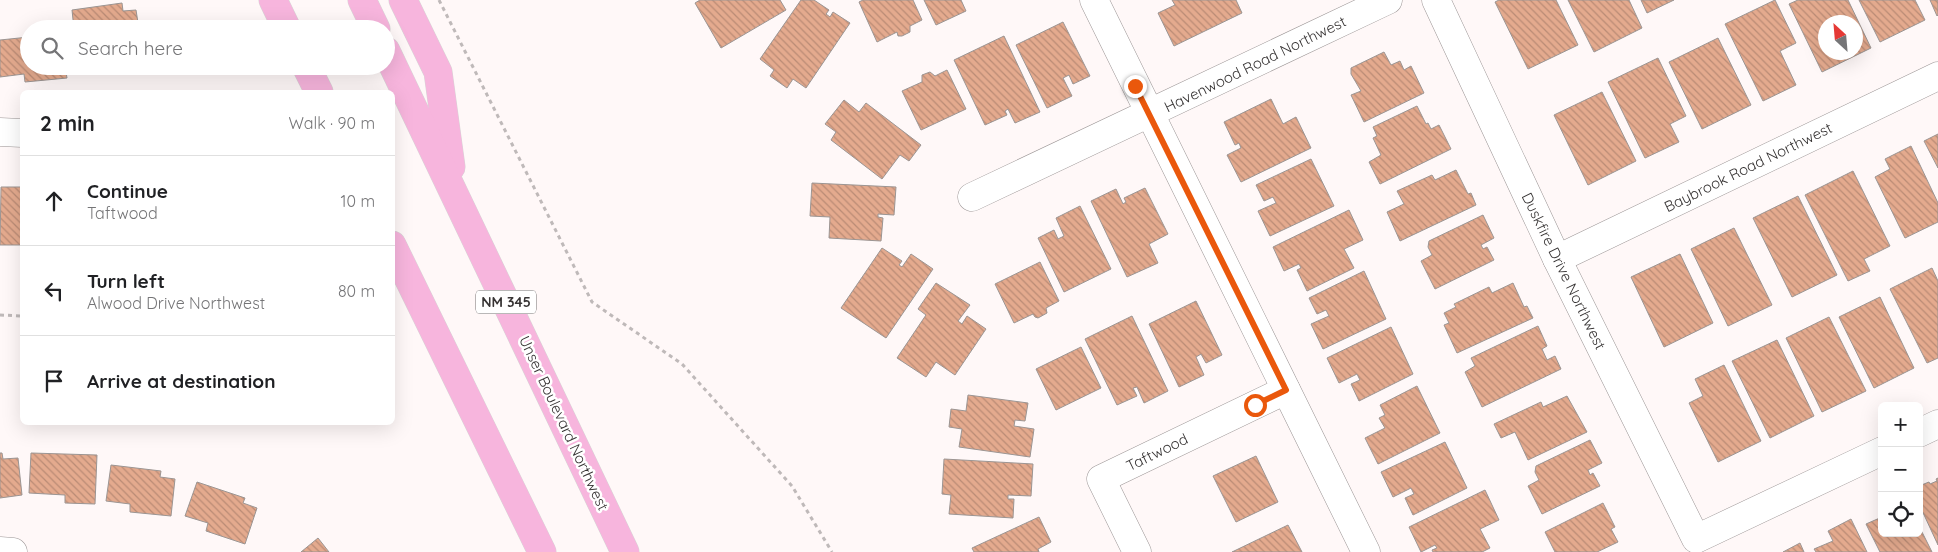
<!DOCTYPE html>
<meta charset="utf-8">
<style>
:root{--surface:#fff;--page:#f2f2f2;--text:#202124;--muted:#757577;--line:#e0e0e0}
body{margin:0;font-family:Quicksand,sans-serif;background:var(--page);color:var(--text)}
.controls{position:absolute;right:15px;bottom:15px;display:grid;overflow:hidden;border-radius:8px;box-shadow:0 5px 20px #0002}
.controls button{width:45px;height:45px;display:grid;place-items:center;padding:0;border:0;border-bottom:1px solid var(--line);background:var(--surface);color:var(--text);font:25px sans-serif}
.compass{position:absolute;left:1818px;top:15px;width:45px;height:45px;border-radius:50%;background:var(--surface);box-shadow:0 5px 20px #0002;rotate:334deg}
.stop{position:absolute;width:15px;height:15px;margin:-11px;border:4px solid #ea580c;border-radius:50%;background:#fff}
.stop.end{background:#ea580c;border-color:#fff;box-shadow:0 1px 5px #0008}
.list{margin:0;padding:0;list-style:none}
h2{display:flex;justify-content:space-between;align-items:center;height:65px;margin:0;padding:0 20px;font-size:21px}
h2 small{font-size:16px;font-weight:400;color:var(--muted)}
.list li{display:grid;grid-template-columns:32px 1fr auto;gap:15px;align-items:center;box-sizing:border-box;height:90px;padding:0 20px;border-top:1px solid var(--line)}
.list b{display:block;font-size:19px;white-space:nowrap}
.list p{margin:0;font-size:16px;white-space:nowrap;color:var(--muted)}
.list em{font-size:16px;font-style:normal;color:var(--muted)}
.icon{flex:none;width:28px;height:28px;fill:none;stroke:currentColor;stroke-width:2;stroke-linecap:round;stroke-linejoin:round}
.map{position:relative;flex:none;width:1938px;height:552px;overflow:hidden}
.search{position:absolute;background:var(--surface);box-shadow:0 5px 20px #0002;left:20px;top:20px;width:375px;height:55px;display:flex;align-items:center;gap:12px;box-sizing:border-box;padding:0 18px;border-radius:28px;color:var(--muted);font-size:19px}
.panel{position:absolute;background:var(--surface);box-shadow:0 5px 20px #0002;left:20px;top:90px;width:375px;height:335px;border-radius:8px}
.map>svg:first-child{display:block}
.building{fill:url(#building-back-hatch);stroke:#9b9593;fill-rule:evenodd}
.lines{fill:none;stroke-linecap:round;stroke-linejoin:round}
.street-casing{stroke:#9c9696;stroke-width:29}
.primary-casing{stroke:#d7d6d6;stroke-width:29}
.path{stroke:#bfb9b9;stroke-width:3;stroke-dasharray:4 4;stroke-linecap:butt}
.street{stroke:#fff;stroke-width:28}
.primary{stroke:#f7b5dd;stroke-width:28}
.route{stroke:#ea580c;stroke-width:6}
.labels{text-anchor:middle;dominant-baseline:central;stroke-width:5;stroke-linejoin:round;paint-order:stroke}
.shield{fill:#fff;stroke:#737171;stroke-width:1}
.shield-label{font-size:14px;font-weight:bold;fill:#373434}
.street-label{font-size:15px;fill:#373434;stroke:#fff}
</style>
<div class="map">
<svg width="1938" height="552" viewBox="0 0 1938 552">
<defs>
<pattern id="building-back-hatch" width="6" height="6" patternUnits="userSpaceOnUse" patternTransform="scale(1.25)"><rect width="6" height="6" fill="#e4aa8e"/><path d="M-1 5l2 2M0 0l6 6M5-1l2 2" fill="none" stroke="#ba8b75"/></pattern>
</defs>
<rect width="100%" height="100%" fill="#fff8f8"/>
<g class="building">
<path d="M 700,0 L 780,0 L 786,10 L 721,48 L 695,3 Z"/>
<path d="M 801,0 L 814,0 L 829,10 L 826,14 L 830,17 L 833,12 L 850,23 L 806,88 L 793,79 L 787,88 L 770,76 L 774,70 L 760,59 Z"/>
<path d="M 863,0 L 913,0 L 922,20 L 910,26 L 910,32 L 902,36 L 898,36 L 897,32 L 877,42 L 859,2 Z"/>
<path d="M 924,0 L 961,0 L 966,11 L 936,25 Z"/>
<path d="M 1172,0 L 1236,0 L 1242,13 L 1174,46 L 1158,13 L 1175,5 Z"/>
<path d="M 1499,0 L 1556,0 L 1578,45 L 1528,69 L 1495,2 Z"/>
<path d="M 1568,0 L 1629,0 L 1642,28 L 1594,52 Z"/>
<path d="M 1641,0 L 1674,0 L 1647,13 Z"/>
<path d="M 1775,0 L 1796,43 L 1780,51 L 1796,85 L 1763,101 L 1725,24 Z"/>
<path d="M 1798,0 L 1848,0 L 1871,48 L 1822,72 L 1789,4 ZM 1826,22 L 1856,22 L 1856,52 L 1826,52 Z"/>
<path d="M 1859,0 L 1915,0 L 1925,20 L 1880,42 Z"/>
<path d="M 1930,0 L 1938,0 L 1938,15 L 1937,16 Z"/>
<path d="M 122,3 L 123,11 L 136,10 L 139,29 L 74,29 L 72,10 Z"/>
<path d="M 1063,22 L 1090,76 L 1073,84 L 1069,75 L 1063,78 L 1072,96 L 1047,108 L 1016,45 Z"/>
<path d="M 1004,36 L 1040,112 L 1015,123 L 1008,109 L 1005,111 L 1007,115 L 985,125 L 954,60 Z"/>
<path d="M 29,37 L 29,66 L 65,66 L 67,78 L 25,82 L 24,74 L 0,77 L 0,40 Z"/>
<path d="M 1718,38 L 1751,105 L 1702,129 L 1669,62 Z"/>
<path d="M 1384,52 L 1391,65 L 1400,61 L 1404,70 L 1411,66 L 1424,93 L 1364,122 L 1351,95 L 1361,91 L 1351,74 L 1351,68 Z"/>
<path d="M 1658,58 L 1686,116 L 1670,124 L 1679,142 L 1645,158 L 1608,82 Z"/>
<path d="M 947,70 L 966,109 L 921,130 L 902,91 L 922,82 L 922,75 L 930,72 L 935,76 Z"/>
<path d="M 1602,92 L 1636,161 L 1588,185 L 1554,115 Z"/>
<path d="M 1271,99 L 1283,124 L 1296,117 L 1311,148 L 1241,182 L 1227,155 L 1241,148 L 1239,143 L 1235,145 L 1224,122 Z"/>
<path d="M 844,100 L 859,112 L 866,103 L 921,145 L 909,161 L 900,155 L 882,179 L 831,140 L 836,132 L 825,124 Z"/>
<path d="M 1417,106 L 1426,124 L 1428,123 L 1431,129 L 1439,125 L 1451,149 L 1380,184 L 1369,162 L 1381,155 L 1373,138 L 1377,136 L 1373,127 Z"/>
<path d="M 1938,134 L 1938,168 L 1924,141 Z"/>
<path d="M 1911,146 L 1938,203 L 1938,222 L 1905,238 L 1875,177 L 1890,169 L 1885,159 Z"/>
<path d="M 1311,159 L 1334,206 L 1270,236 L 1258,211 L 1276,203 L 1273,197 L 1264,201 L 1256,185 Z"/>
<path d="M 1456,170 L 1468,194 L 1471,193 L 1476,205 L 1400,241 L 1387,212 L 1404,204 L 1397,191 L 1432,175 L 1435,180 Z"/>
<path d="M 1853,171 L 1890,246 L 1864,259 L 1870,271 L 1848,281 L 1805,195 Z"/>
<path d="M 812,183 L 896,187 L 894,215 L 878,214 L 878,217 L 883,218 L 881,241 L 829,238 L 830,217 L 810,216 Z"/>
<path d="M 1,187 L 22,187 L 22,245 L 0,245 Z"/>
<path d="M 1145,188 L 1168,234 L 1149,244 L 1158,263 L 1127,277 L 1091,201 L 1116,189 L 1123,204 L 1126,202 L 1124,198 Z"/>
<path d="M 1798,196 L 1837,275 L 1792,297 L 1753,218 Z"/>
<path d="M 1080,206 L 1111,269 L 1064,292 L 1038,238 L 1054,230 L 1058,239 L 1064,236 L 1056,218 Z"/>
<path d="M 1349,210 L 1363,240 L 1344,249 L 1354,268 L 1307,291 L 1297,270 L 1301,268 L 1299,264 L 1284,271 L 1273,247 Z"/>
<path d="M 1483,215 L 1494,238 L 1481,245 L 1483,249 L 1487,247 L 1494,260 L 1435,289 L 1421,261 L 1432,255 L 1428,247 L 1429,241 Z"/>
<path d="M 1734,228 L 1772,305 L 1728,326 L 1691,249 Z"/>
<path d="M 882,248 L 902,261 L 899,265 L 902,267 L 911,254 L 933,269 L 886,338 L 841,308 Z"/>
<path d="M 1680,254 L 1713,323 L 1664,347 L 1631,277 Z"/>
<path d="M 1040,262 L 1059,301 L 1046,308 L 1047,313 L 1038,318 L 1035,317 L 1033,314 L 1014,323 L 995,284 Z"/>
<path d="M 1932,268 L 1938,281 L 1938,358 L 1927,363 L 1890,289 Z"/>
<path d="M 1364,271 L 1386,319 L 1323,349 L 1311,324 L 1329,316 L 1326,310 L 1317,314 L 1309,298 Z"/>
<path d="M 936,283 L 970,305 L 958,321 L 962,324 L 967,316 L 986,329 L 955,375 L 936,362 L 926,377 L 897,358 L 926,315 L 918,309 Z"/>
<path d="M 1513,283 L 1524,307 L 1527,306 L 1533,318 L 1457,353 L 1444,325 L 1449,323 L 1444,313 L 1456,307 L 1454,304 L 1489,287 L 1492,293 Z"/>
<path d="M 1880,297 L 1914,368 L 1874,388 L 1839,317 Z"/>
<path d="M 1196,301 L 1222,355 L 1206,363 L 1201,354 L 1196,357 L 1204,375 L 1179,387 L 1149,324 Z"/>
<path d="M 1132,316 L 1168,391 L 1144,403 L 1137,387 L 1133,388 L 1137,396 L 1117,405 L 1085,339 Z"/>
<path d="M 1829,317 L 1866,391 L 1822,412 L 1786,338 Z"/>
<path d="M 1538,326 L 1547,346 L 1542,349 L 1547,360 L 1555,356 L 1561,369 L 1482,407 L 1465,372 L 1475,366 L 1471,358 Z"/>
<path d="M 1391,327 L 1413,374 L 1359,401 L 1351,384 L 1360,380 L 1357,374 L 1339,383 L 1327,358 Z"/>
<path d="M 1777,340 L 1814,416 L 1770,438 L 1732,361 Z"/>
<path d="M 1081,347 L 1101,388 L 1056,410 L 1036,369 Z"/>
<path d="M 1724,365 L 1761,441 L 1718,462 L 1689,403 L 1703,396 L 1695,379 Z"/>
<path d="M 1417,386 L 1440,433 L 1378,464 L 1365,438 L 1385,428 L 1379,418 L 1385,415 L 1380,405 Z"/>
<path d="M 968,395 L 1028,403 L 1025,421 L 1015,420 L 1014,426 L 1034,429 L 1030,457 L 959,447 L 962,429 L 949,427 L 951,409 L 966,411 Z"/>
<path d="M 1567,396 L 1587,432 L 1528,460 L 1515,432 L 1501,438 L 1494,424 L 1541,402 L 1543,407 Z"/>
<path d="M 1590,440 L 1602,463 L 1588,470 L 1590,475 L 1593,473 L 1600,486 L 1542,514 L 1528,486 L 1539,480 L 1535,472 L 1536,466 Z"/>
<path d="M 1445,442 L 1467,488 L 1413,515 L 1405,498 L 1414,494 L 1411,488 L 1393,497 L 1381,472 Z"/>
<path d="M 0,453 L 2,453 L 3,459 L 18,458 L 22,495 L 0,498 Z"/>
<path d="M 31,453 L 97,455 L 95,504 L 65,503 L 65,495 L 29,493 Z"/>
<path d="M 1256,456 L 1278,502 L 1236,522 L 1213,476 Z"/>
<path d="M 944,459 L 1033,464 L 1031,496 L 1008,495 L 1008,499 L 1014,499 L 1013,518 L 949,514 L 951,495 L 942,494 Z"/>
<path d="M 111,465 L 161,471 L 160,477 L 175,479 L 171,516 L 130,512 L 130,504 L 106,501 Z"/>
<path d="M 1938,478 L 1938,545 L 1919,504 L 1919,486 L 1929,482 L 1930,484 L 1937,481 L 1936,479 Z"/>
<path d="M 197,482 L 245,498 L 243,503 L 257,508 L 245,544 L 206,531 L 208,523 L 185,516 Z"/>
<path d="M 1485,490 L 1499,520 L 1480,529 L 1490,548 L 1482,552 L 1433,552 L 1432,550 L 1437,548 L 1435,545 L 1421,552 L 1409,527 Z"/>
<path d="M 1603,503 L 1615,527 L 1611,529 L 1618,542 L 1597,552 L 1555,552 L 1545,532 Z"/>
<path d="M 1039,517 L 1051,542 L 1038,549 L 1039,552 L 974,552 L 972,548 Z"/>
<path d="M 1882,517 L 1882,533 L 1919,533 L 1919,526 L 1932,552 L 1880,552 L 1866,524 Z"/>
<path d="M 1851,519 L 1867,552 L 1816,552 L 1814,549 L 1833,541 L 1828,531 Z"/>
<path d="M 1288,525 L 1302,552 L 1232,552 Z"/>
<path d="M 318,538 L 329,552 L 301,552 Z"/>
<path d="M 1800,543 L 1804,552 L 1783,552 Z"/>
</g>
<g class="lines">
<g class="street-casing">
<g id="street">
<path d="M 1094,0 L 1366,552"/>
<path d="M 1436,0 L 1557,259 L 1696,539 L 1882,451"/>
<path d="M 0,132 L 22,133"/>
<path d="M 972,197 L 1388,0"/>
<path d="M 1557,259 L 1938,76"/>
<path d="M 1919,433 L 1938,424"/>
<path d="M 0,551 L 13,552"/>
<path d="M 1137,552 L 1101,479 L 1286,390"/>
</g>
</g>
<g class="primary-casing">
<g id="primary">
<path d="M 273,0 L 287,29"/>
<path d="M 362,0 L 376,29"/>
<path d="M 403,0 L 438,72 L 451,167"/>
<path d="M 386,51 L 625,552"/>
<path d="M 306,66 L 319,92"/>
<path d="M 392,245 L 542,552"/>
</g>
</g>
<g class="path">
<path d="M 439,0 L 592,302 L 682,364 L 792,486 L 832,552"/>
<path d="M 0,315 L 22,316"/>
</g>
<use href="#street" class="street"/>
<use href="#primary" class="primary"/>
</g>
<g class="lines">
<path class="route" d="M 1135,86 L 1286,390 L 1255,405"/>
</g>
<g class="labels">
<rect class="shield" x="476" y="290.5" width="60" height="23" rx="4"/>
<g class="shield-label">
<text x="506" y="302">NM 345</text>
</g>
<g class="street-label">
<text transform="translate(1255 64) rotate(-26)">Havenwood Road Northwest</text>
<text transform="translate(1748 167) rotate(-26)">Baybrook Road Northwest</text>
<text transform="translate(1564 271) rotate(64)">Duskfire Drive Northwest</text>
<text transform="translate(564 423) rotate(65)">Unser Boulevard Northwest</text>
<text transform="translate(1157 452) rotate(-26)">Taftwood</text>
</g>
</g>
</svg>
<div class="controls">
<button>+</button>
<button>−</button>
<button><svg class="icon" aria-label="locate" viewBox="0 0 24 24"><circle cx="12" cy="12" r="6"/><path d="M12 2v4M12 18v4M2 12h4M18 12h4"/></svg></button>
</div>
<svg class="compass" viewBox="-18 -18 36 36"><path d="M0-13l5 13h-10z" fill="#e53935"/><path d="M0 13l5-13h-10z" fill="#757577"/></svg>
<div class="stop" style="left:1255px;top:405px"></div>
<div class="stop end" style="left:1135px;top:86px"></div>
<div class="search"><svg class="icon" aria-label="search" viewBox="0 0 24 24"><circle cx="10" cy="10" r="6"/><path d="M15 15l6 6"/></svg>Search here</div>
<section class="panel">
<h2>2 min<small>Walk · 90 m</small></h2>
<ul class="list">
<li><svg class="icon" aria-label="ahead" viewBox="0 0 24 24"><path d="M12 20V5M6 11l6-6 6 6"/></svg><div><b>Continue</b><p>Taftwood</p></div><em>10 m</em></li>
<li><svg class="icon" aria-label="left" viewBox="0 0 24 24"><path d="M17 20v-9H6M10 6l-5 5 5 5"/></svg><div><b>Turn left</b><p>Alwood Drive Northwest</p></div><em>80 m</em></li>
<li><svg class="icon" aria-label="arrive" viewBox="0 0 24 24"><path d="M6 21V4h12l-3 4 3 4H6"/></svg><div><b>Arrive at destination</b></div></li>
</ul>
</section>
</div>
